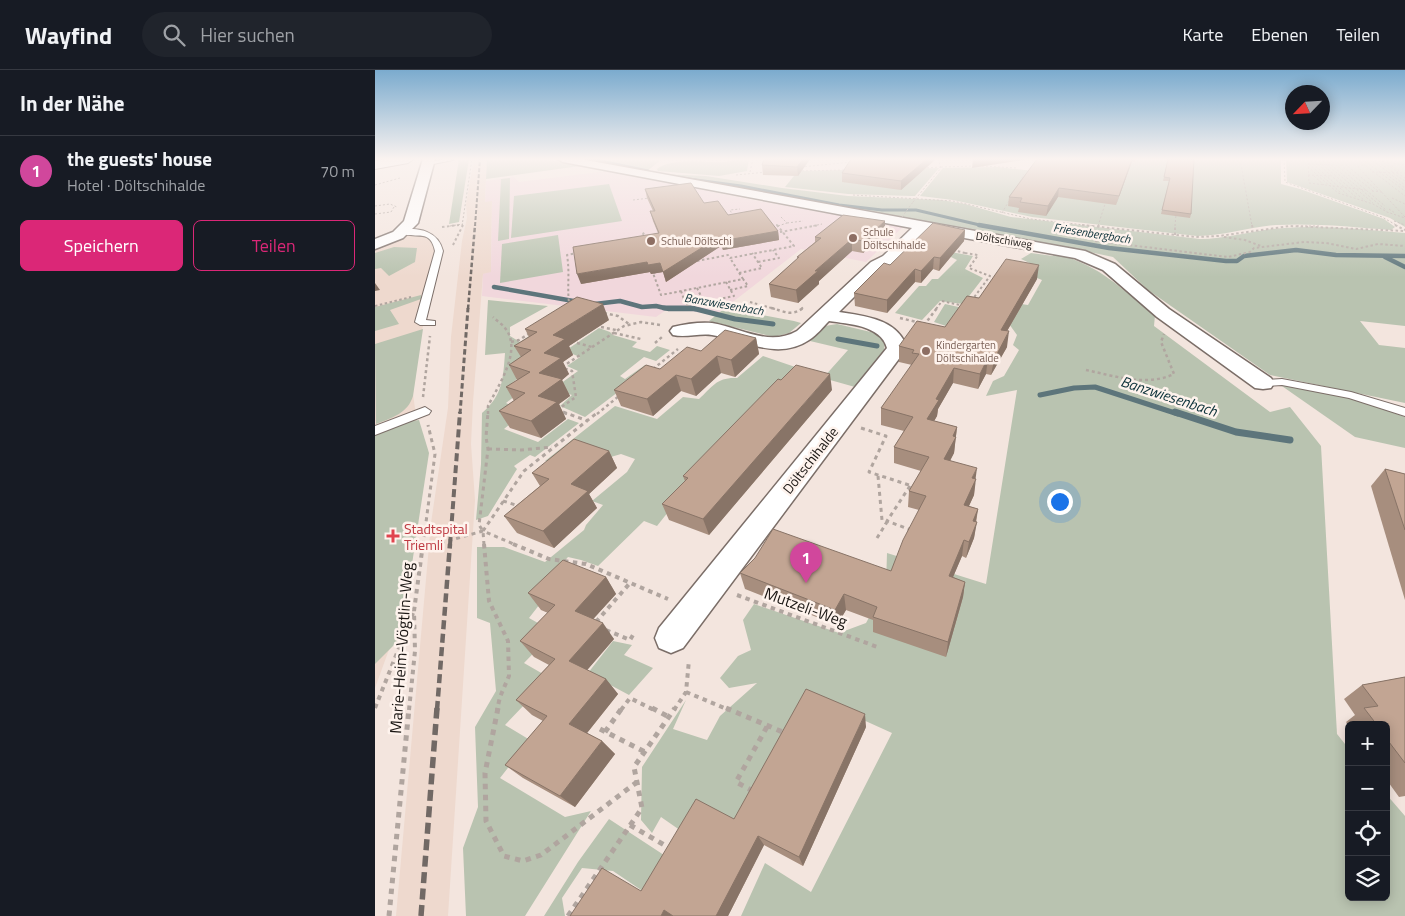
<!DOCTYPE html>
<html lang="de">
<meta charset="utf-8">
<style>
:root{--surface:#171b24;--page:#20242c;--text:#f1f3f6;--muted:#9ea1a6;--line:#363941;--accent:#db2777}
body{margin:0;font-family:"Titillium Web",sans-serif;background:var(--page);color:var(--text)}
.controls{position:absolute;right:15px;bottom:15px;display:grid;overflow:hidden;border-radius:8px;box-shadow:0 2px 12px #0003}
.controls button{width:45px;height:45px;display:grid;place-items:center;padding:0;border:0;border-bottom:1px solid var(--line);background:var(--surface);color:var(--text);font:25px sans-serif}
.compass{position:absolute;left:910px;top:15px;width:45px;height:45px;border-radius:50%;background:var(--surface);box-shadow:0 2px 12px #0003;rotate:245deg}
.you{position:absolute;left:684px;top:431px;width:18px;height:18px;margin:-12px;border:4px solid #fff;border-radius:50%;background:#1a73e8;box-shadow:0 0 0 8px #1a73e833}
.badge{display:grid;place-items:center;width:32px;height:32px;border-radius:50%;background:var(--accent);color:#fff;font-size:16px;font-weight:700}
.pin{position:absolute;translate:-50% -41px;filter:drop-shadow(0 1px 2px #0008)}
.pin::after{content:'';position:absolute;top:26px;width:18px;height:15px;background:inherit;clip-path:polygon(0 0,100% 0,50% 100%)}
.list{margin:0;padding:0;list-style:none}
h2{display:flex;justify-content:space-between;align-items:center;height:65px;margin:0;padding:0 20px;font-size:21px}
h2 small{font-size:16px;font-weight:400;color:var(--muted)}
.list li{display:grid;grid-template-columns:32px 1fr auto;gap:15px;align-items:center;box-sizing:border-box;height:70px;padding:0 20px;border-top:1px solid var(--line)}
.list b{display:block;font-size:19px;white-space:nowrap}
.list p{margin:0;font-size:16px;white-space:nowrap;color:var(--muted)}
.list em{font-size:16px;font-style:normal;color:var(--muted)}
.actions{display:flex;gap:10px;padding:15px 20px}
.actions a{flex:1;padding:11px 0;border:1px solid var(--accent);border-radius:8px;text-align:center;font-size:18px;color:var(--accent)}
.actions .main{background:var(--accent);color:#fff}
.icon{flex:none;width:28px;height:28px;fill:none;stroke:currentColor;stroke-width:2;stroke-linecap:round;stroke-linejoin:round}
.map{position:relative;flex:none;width:1030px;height:846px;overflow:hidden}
header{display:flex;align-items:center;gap:30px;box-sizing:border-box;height:70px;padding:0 25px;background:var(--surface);border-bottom:1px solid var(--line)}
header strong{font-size:24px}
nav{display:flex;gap:28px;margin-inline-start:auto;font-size:18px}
.search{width:350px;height:45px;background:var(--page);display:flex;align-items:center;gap:12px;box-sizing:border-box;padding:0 18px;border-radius:28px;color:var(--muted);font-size:19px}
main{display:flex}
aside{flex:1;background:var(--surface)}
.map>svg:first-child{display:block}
.built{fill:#eed9ce}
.education{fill:#f1d7dc}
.green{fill:#b9c3b0}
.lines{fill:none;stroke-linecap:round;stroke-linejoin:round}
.stream-far3{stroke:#5d757b;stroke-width:3}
.stream-far2{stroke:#5d757b;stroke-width:4.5}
.stream-far1{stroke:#5d757b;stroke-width:5}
.stream{stroke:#5d757b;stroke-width:7}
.service-casing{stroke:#7b6e68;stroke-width:2}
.minor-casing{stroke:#7b6e68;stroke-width:3}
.secondary-casing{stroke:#7b6e68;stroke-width:2}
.path-far5{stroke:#b0a59f;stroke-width:1;stroke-dasharray:2 2;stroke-linecap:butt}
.path-far4{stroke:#b0a59f;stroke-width:2;stroke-dasharray:2.5 2.5;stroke-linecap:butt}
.path-far3{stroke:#b0a59f;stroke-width:2.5;stroke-dasharray:3 3;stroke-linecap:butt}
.path-far2{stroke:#b0a59f;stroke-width:3;stroke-dasharray:4 4;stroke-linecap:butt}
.path-far1{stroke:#b0a59f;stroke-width:4;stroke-dasharray:4.5 4.5;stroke-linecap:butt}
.path{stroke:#b0a59f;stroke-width:5;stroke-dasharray:5.5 5.5;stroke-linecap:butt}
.service{fill:#fff;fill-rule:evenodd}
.minor{fill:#fff;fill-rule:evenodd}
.secondary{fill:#fff;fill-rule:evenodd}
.rail-far5{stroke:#716965;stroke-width:2;stroke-dasharray:4 2;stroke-linecap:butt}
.rail-far4{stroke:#716965;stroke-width:2.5;stroke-dasharray:4.5 2.5;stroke-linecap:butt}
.rail-far3{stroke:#716965;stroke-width:3;stroke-dasharray:5.5 3;stroke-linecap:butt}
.rail-far2{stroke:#716965;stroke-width:4;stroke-dasharray:8 4;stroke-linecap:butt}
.rail-far1{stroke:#716965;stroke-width:4.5;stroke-dasharray:9 4.5;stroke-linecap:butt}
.rail{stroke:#716965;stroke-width:5.5;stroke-dasharray:11 5.5;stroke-linecap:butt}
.path-bridge{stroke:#b0a59f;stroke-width:1;stroke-dasharray:2 2;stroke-linecap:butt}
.wall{fill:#a78e7e}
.shaded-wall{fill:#887467}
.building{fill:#c2a593;stroke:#887467}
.education-dot{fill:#8d6e63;stroke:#fef3ed;stroke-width:2}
.health-dot{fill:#e0444e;stroke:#fef3ed;stroke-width:2}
.labels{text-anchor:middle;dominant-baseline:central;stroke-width:5;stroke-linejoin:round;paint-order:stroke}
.far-education-label{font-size:11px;fill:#785e54;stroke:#fef3ed;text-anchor:start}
.far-street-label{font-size:11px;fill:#1b1714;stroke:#fef3ed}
.far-water-label{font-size:12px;font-style:italic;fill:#0c3139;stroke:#fef3ed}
.street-label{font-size:14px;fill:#1b1714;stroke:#fef3ed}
.health-label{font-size:14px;fill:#be3a42;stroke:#fef3ed;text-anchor:start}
.water-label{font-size:15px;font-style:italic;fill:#0c3139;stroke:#fef3ed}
.near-street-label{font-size:16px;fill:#1b1714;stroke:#fef3ed}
</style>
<header>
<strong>Wayfind</strong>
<div class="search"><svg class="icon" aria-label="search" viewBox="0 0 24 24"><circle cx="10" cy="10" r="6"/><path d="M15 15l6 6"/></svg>Hier suchen</div>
<nav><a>Karte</a><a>Ebenen</a><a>Teilen</a></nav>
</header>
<main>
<aside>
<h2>In der Nähe<small></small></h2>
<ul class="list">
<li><span class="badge" style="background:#d1479c">1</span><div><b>the guests' house</b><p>Hotel · Döltschihalde</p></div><em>70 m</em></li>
</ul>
<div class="actions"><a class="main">Speichern</a><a>Teilen</a></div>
</aside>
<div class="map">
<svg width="1030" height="846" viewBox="0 0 1030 846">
<rect width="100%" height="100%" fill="#f3e5de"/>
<g class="built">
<path d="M 99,89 L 112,89 L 110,131 L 117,131 L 116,203 L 108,204 L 98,332 L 96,374 L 100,430 L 73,846 L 21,846 L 56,453 L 73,338 L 76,267 L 87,171 L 92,148 L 91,134 Z"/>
<path d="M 46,163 L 65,171 L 64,193 L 47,260 L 38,324 L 47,389 L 27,544 L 0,618 L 0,176 L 32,165 Z"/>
</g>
<path class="education" d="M 232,101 L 378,130 L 528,157 L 491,192 L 426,179 L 341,245 L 294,238 L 281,247 L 107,226 L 108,204 L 116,202 L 117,131 L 110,132 L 111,111 L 139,107 L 144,112 Z"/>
<g class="green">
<path d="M 84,89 L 94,89 L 84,152 L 74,154 Z"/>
<path d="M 112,89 L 168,89 L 205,96 L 111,109 Z"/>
<path d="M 204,89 L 287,89 L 271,102 Z"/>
<path d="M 359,89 L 374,89 L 372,101 L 344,106 L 283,101 L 282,99 C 298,86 337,95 358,91 Z"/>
<path d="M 684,89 L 906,89 L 906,114 L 925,119 L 1009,149 L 1020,157 L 1016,160 C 978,157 940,153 901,155 C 874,157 849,166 822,166 L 657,147 L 578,130 L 545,126 L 568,98 L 622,97 L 677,103 Z"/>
<path d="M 911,89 L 1030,89 L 1030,157 L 1015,148 L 912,112 Z"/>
<path d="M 564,98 L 540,126 L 536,126 L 473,124 L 410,117 L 423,101 Z"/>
<path d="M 285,104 L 331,106 L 407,118 L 473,126 L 566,130 L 590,134 L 636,147 L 825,169 C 854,169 881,159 910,158 C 950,155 990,160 1030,163 L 1030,256 L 985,251 L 1004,275 L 1030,278 L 1030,333 L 895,305 L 773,220 L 738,187 L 691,177 L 540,152 L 541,150 Z"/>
<path d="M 135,108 L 134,169 L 123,171 L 126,109 Z"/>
<path d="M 234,114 L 247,151 L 136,168 L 139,126 Z"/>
<path d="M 183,165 L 188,202 L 125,213 L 127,174 Z"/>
<path d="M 19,177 L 42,178 L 40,192 L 14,206 L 6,198 L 0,199 L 0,183 Z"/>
<path d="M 576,182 L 598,186 L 590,199 L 608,208 L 588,234 L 565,231 L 547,250 L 520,243 L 544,216 L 551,216 L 557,209 L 563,209 L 582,190 L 574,186 Z"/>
<path d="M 656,183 L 678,186 L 679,183 C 727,196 743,217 780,245 L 779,256 L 895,342 L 915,337 L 946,376 L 962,664 L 974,679 L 974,827 L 1011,827 L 1011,724 L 1030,746 L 1030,846 L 366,846 L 390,793 L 436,822 L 517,663 L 464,639 L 364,752 L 309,763 L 286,747 L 277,763 L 266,750 L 267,697 L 311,630 L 298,659 L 332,670 L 345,646 L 382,613 L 354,618 L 345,608 L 363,586 L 376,580 L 368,550 L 379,534 L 464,563 L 491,553 L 511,516 L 512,483 L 611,514 L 642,320 L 611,326 L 618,311 L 629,306 L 644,280 L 638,275 L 642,265 L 629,247 L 574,257 L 559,252 L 570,234 L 588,238 L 605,228 L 653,235 L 667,210 L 657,206 L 661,196 L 646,189 Z"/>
<path d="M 46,225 L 46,229 L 15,240 L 24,254 L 0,261 L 0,237 Z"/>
<path d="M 113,230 L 173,236 L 135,257 L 135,266 L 145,272 L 192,241 L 156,298 L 137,313 L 150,318 L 131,333 L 149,342 L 129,359 L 163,372 L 193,349 L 204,353 L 160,387 L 155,385 L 139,396 L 142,399 L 113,446 L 101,450 L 106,394 L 107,343 C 128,325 128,309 130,283 L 110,285 Z"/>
<path d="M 350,238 L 419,251 L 426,253 L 414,263 L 399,267 L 334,251 Z"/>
<path d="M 462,254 L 500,263 L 510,272 L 509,280 L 480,317 L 448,308 L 473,280 L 435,271 L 450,256 Z"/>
<path d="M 224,258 L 235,262 L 238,265 L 262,272 L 257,277 L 275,282 L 282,276 L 295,280 L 281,291 L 269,287 L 245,306 L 250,309 L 270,295 L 276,297 L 210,347 L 185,336 L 197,325 L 178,319 L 203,301 L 192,296 L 205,287 L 190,281 Z"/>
<path d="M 48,259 L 38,326 C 33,343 17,348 1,354 L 0,274 Z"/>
<path d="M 388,286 L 429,300 L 301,432 L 282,456 L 269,451 L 223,496 L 206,490 L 193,487 L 162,523 L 168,530 L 154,548 L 179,562 L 149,593 L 175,608 L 130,655 L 155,670 L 125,708 L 190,747 L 216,741 L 150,846 L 91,846 L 88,778 L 103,737 L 100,657 L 121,621 L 115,553 L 102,548 L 102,477 L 129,477 L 170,492 L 209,460 L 211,455 L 228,435 L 217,431 L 252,402 L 260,389 L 246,384 L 229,389 L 193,393 L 170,391 L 240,336 L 282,349 L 308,327 L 324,329 C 338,316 342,307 362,308 Z"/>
<path d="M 904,314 L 981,329 L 1030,347 L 1030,378 L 980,367 Z"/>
<path d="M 44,350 L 54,383 L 28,553 L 23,571 L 0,594 L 0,364 L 29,352 Z"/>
<path d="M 238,571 L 257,575 L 249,585 L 278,598 L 254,625 L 213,603 Z"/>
<path d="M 234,749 L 295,789 L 275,826 L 238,801 L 207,798 L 187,828 L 190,846 L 169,846 L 203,792 Z"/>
</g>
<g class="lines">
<g class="stream-far3">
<path d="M 216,89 L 273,101"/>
<path d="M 306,108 L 366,116 L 464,135 L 507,140 L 541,140 L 609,156"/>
</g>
<g class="stream-far2">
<path d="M 604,155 L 734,178 L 851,191 L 862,191 L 869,186 L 921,180 L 961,185 L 1030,186"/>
<path d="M 1010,187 L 1030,197"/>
<path d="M 119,217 L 204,232"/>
<path d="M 220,234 L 245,231 L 267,237 L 281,236 L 294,239 L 321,239"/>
</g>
<g class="stream-far1">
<path d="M 289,238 L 317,238 L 360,249 L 398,254"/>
<path d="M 463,269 L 502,276"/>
<path d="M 665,325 L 699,318 L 720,317 L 803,344"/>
</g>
<path class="stream" d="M 800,342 L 861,362 L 915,370"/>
<g class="service-casing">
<g id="service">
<path d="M 70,89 L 78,90 L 53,95 L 50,93 Z"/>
<path d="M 25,160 C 44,157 63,161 68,181 L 51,250 L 60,251 L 60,255 L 45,255 L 40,252 L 60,181 C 55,156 38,171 24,162 Z"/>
<path d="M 907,309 L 976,322 L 1030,338 L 1030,346 L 974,328 L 907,315 L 888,316 L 882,313 L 888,310 Z"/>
<path d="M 50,337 L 56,341 L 54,344 L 0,365 L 0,356 Z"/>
</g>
</g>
<g class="minor-casing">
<g id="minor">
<path d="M 48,89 L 60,89 L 43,153 L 28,168 L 0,179 L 0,169 L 18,162 L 29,151 Z"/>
<path d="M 182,89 L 205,89 L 710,181 L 740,194 L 794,239 L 896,308 L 899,313 L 896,318 L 888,319 L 880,318 L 782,247 L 728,200 L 700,188 L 551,161 L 520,192 L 508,198 L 464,242 C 490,246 523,249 532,278 L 308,578 L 296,583 L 284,578 L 280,568 L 284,558 L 512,278 C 506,255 473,254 454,251 C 448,257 442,265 434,270 C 403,291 369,270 337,265 C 324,263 311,268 298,265 L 295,261 L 298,257 C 310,254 325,252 337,253 C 366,258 394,277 422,261 L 496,192 L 508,186 L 537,158 L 188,92 Z"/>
</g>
</g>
<g class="secondary-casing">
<path id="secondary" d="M 14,89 L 39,89 L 33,93 L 0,99 L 0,91 Z"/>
</g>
<g class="path-far5">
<path d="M 309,89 L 342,89"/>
<path d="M 865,89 L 877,156"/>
<path d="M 909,89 L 910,112 L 1007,147 L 1023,156"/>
<path d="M 933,89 L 934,113 L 991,120"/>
<path d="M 937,89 L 982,128"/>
<path d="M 941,89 L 990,131"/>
<path d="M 945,89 L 998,133"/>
<path d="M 950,89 L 956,94"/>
<path d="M 982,89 L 1030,126"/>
<path d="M 987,89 L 1005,102"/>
<path d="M 991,89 L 1030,95"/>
<path d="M 1028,89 L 1030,91"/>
<path d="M 998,91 L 1013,102"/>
<path d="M 1009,93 L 1023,102"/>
<path d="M 1013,93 L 1026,102"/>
<path d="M 933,94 L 960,95"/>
<path d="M 934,94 L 966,123"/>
<path d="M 938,94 L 974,126"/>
<path d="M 1006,94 L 1018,102"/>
<path d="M 956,95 L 1011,140"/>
<path d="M 966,95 L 971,95 L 1003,121"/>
<path d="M 988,95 L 983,97 L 1030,147"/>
<path d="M 607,96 L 642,98"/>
<path d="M 426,97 L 477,92"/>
<path d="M 566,97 L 600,96"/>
<path d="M 933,97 L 963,123 L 998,134 L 1012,142 L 1030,148"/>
<path d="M 548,98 L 566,97"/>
<path d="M 423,101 L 472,100"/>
<path d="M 375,102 L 378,89"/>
<path d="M 997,102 L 1030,103"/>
<path d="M 1004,102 L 1030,121"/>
<path d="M 1008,102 L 1030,118"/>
<path d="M 1014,103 L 1030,115"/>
<path d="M 1018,103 L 1030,111"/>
<path d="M 1022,103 L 1030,108"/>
<path d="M 361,105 L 392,102"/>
<path d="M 933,105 L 957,106"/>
<path d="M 939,106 L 949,115"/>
<path d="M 0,115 L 25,108"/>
<path d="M 641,119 L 649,104"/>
<path d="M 997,121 L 1007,122"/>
<path d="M 998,121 L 958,89 L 954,89 L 1010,136"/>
<path d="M 478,125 L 578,131 L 656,149 L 718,156"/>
<path d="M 1017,128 L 1030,134"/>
<path d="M 258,130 L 275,128"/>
<path d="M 538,132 L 566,98 L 563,89"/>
<path d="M 0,136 L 15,134 L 22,137"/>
<path d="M 1014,139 L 1020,143"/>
<path d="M 627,143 L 635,129"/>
<path d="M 0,144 L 16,142 L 19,137"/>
<path d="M 358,146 L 355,140 L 365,139"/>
<path d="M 1019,151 L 1030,155"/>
<path d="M 412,153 L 428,151"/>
<path d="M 75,156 L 88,154"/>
<path d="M 87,156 L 97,89"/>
<path d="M 403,156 L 412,153 L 405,146"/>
<path d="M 438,156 L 447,154"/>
<path d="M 723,156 L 731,131"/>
<path d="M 800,156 L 801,144"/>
<path d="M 922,156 L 944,156"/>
</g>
<g class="path-far4">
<path d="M 707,155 L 820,167 L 844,166 L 915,156 L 1030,161"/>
<path d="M 877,155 L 878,160"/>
<path d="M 1020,155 L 1030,160"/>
<path d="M 67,157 L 84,155"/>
<path d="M 723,157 L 724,155"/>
<path d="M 400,163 L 444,155"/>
<path d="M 800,165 L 800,155"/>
<path d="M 849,167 L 870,170 L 886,176"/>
<path d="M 265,169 L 270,161"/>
<path d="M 720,171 L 853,187 L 875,182 L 879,178 L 929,172 L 951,173 L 981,179 L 1003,174 L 1030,176"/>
<path d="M 78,175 L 88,155"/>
<path d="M 578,180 L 590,183"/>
<path d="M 590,183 L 603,185 L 594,198 L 615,206 L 597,230"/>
<path d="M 322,191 L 353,185 L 355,188 L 419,176 L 402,155 L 404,155"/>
<path d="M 383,192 L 404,188 L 398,180"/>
<path d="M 281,202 L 278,203 L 286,225 L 368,209 L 355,188"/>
<path d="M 364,203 L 387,198 L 377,183"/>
<path d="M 322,218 L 329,232 L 359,226 L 351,212"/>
<path d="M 355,220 L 373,216 L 368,209"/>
<path d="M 306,221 L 311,235 L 329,231"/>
<path d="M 375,232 L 400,239"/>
<path d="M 197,234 L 194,233 C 192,216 195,203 192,185 L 202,183"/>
<path d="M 0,236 L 36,227"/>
<path d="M 426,239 L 430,236"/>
<path d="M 561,239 L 567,231 L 589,236"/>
</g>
<g class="path-far3">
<path d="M 396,238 C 409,241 416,247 428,238"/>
<path d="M 229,243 L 243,246 L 254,254"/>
<path d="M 525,248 L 550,254 L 562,238"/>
<path d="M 226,257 L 241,260"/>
<path d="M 239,263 L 266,269"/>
<path d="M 136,272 L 144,270 L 155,263"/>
<path d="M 202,273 L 217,277"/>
<path d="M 280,273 L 287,267"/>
<path d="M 187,297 L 249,256 L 266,252 L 285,255"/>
<path d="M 278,299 L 303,279"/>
<path d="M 711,300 C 740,306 771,317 799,304 L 786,272 L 789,264"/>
<path d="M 48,327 L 55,266"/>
<path d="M 182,340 L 201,327 L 197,301 L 188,298"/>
<path d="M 184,341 L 192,344"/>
<path d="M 113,344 L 113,336 C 123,316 148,280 130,258 C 127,254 122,251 118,247"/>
<path d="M 222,344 L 244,326"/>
</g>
<g class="path-far2">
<path d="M 188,342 L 213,351"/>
<path d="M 486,358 L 511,366 L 494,402 L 534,415"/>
<path d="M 113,379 L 146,380 L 177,377"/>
<path d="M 503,406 L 507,450 L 511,453"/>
<path d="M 535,416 L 512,451 L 536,460"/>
<path d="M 128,431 L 144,436"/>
<path d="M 108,461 L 149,401 L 223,342"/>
<path d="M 502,468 L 512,452"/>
<path d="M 48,475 L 60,384 L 53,355"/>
<path d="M 58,475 L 108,461 L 141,475"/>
<path d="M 109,475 L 108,461 L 104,455 L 113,379 L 111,367 L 113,342"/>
</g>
<g class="path-far1">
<path d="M 109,474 L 114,531 L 133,571 L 134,606 L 125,627 L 122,640"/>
<path d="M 138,474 L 174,489 L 211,494 L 293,529"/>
<path d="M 47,478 L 63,474"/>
<path d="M 362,525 L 505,578"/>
<path d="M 221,552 L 255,513"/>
<path d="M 231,560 L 255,570 L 258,565"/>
<path d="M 311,622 L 354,640"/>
<path d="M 0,638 L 38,543"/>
<path d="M 34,640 L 40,581 L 39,541 L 48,474"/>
<path d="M 246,640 L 255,628 L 279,640"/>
<path d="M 299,640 L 311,622 L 314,590"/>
</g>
<g class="path">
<path d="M 123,638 L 110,703 L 111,751 L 129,786 L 148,791 L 166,785 L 262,712"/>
<path d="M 277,638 L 294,647"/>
<path d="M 351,638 L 410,663"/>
<path d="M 225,659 L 270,682"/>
<path d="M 230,662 L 247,638"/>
<path d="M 378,721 L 361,712 L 393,655"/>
<path d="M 255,755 L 296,779"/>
<path d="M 14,846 L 34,638"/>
<path d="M 193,846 L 267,738 L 259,697 L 300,638"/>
</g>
<use href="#service" class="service"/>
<use href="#minor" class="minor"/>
<use href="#secondary" class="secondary"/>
<path class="rail-far5" d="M 100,156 L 105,89"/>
<path class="rail-far4" d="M 93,239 L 100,155"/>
<path class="rail-far3" d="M 85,344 L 93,238"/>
<path class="rail-far2" d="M 75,475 L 85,342"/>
<path class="rail-far1" d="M 62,640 L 75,474"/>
<path class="rail" d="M 46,846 L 62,638"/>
<path class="path-bridge" d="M 527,147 L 538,132"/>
</g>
<g class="wall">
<path d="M 435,89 L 423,106 L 388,105 L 387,95 Z"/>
<path d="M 561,89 L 526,120 L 467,112 L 467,103 Z"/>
<path d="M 662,89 L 761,89 L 760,92 L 757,91 L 741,135 L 683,127 L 671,146 L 643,142 L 644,138 L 633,136 L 634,127 Z"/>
<path d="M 793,89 L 816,144 L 815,148 L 786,144 L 794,111 L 788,111 Z"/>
<path d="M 270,119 L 329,133 L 353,145 L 403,161 L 404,170 L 348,180 L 346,176 L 291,212 L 288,202 L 276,204 L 275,202 L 206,214 L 283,163 L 278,151 L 275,141 L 278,141 L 272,128 Z"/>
<path d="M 590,160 L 589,171 L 564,201 L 558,199 L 546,213 L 540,212 L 512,243 L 480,236 L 479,223 L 515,195 Z"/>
<path d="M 510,163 L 488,183 L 477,181 L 444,211 L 444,214 L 423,233 L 396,227 L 394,214 L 422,189 L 422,187 L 440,172 L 440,167 Z"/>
<path d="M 662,209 L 632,261 L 632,277 L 616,305 L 611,304 L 603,319 L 578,313 L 563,339 L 562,346 L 559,351 L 582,357 L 579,383 L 575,390 L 600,409 L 599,425 L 594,436 L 603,439 L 599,468 L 591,488 L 587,486 L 578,507 L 590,512 L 588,527 L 571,587 L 498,562 L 498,550 L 471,540 L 462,555 L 370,519 L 365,503 L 516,501 L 544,440 L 533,437 L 534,421 L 546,401 L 519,393 L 519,377 L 529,361 L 506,355 L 506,338 L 537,295 L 524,292 L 524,276 L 570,257 L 604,228 Z"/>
<path d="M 234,250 L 194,276 L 198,285 L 188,292 L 194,304 L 187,310 L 195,326 L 184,334 L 191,349 L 166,368 L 135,358 L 124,341 L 139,331 L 131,317 L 142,310 L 134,295 L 146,287 L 139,276 L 154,267 L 150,259 Z"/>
<path d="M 381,268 L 384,284 L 360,307 L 346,303 L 321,326 L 306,321 L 278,346 L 246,336 L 239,320 L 326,281 Z"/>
<path d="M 457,320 L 334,465 L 294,450 L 287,434 L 310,411 L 308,406 Z"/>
<path d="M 234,381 L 242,398 L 214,424 L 222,438 L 179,478 L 142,463 L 129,446 L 165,416 L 157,403 Z"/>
<path d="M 1010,399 L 1030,404 L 1030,530 L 996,416 Z"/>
<path d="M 231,507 L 241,524 L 218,549 L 239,569 L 212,600 L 231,609 L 243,624 L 212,663 L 227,671 L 240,684 L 200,737 L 148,708 L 130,695 L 168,651 L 157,645 L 141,630 L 174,595 L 159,587 L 145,571 L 173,543 L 166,540 L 153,523 Z"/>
<path d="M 1030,607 L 1030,726 L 1024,727 L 1011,709 L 1011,655 L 974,655 L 974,656 L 971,652 L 980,645 L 969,629 L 987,615 Z"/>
<path d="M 491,657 L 428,796 L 389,775 L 353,846 L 195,846 L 266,821 L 359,749 Z"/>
</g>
<g class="shaded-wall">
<path d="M 428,89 L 435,89 L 423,106 L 422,97 Z"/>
<path d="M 552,89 L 561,89 L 526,120 L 526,111 Z"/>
<path d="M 598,89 L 655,89 L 597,98 Z"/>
<path d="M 757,89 L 758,89 L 741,135 L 744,126 Z"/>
<path d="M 684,118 L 683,127 L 671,146 L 673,136 Z"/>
<path d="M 510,151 L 510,163 L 488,183 L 488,171 Z"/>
<path d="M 590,160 L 589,171 L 564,201 L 565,188 Z"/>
<path d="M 403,161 L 404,170 L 348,180 L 346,171 Z"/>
<path d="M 344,167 L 346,176 L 291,212 L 288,202 Z"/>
<path d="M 477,169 L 477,181 L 444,211 L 444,214 L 423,233 L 421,220 L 440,201 Z"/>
<path d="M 559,187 L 558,199 L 546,213 L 546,201 Z"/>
<path d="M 272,192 L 285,193 L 288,202 L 276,204 L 275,202 L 206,214 L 202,204 Z"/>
<path d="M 664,195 L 662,209 L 624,275 L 626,260 Z"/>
<path d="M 540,199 L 540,212 L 512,243 L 512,230 Z"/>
<path d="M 0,213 L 5,220 L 0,221 Z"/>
<path d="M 228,234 L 234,250 L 194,276 L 198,285 L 188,292 L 194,304 L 187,310 L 195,326 L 184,334 L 191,349 L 166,368 L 156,351 L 163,326 L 164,303 L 169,283 L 178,265 Z"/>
<path d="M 634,261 L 632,277 L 616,305 L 619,290 Z"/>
<path d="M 381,268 L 384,284 L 360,307 L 356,290 Z"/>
<path d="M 342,286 L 346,303 L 321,326 L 316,309 Z"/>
<path d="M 613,288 L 611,304 L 603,319 L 605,304 Z"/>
<path d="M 579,298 L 578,313 L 563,339 L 562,346 L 551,365 L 552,349 L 561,329 Z"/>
<path d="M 455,304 L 457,320 L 334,465 L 328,449 Z"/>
<path d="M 301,305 L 306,321 L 278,346 L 272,329 Z"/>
<path d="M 582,357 L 579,383 L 568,405 L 569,389 L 578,366 Z"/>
<path d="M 234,381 L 242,398 L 214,424 L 222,438 L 179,478 L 168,461 L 196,414 Z"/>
<path d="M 602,398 L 600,413 L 601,409 L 599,425 L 587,451 L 589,435 L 597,408 Z"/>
<path d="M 603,439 L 600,455 L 598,451 Z"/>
<path d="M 602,452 L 599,468 L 591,488 L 594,472 Z"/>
<path d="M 589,470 L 587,486 L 572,521 L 574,506 Z"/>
<path d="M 231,507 L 241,524 L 211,557 L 200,541 Z"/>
<path d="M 590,512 L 588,527 L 571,587 L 573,572 Z"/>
<path d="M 469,524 L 471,540 L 462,555 L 460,540 Z"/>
<path d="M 228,553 L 239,569 L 207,606 L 194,591 Z"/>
<path d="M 231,609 L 243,624 L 208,668 L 194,654 Z"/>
<path d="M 490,644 L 491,657 L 428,796 L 424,787 Z"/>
<path d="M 227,671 L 240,684 L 200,737 L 185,726 Z"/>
<path d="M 383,766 L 389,775 L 353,846 L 341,846 Z"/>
<path d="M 289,840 L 298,846 L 286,846 Z"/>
</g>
<g class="building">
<path d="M 389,89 L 428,89 L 422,97 L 387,95 Z"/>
<path d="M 476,89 L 552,89 L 526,111 L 467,103 Z"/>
<path d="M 662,89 L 757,89 L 744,126 L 684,118 L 673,136 L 645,132 L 647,128 L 634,127 Z"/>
<path d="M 793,89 L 819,89 L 816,144 L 787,140 L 795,108 L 789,107 Z"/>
<path d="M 316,113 L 329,133 L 343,131 L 353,145 L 386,139 L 403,161 L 346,171 L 344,167 L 288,202 L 285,193 L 273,195 L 272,192 L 202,204 L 198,177 L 284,163 L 275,141 L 280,141 L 270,119 Z"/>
<path d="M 468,145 L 510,151 L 488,171 L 477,169 L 440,201 L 443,201 L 421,220 L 394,214 L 424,187 L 422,187 L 446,168 L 440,167 Z"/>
<path d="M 558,153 L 590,160 L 565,188 L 559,187 L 546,201 L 540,199 L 512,230 L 479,223 L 509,193 L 515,195 Z"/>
<path d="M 631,189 L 664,195 L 626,260 L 634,261 L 619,290 L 613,288 L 605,304 L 579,298 L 561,329 L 564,330 L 552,349 L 582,357 L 578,366 L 581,367 L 569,389 L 602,398 L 597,408 L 601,409 L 589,435 L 603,439 L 598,451 L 602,452 L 594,472 L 589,470 L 574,506 L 590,512 L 573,572 L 498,547 L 502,537 L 469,524 L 460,540 L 365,503 L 380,488 L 398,459 L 516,501 L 528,470 L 551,426 L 534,421 L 554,387 L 519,377 L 538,347 L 506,338 L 544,284 L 537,283 L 539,280 L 524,276 L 542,251 L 570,257 L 592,226 L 604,228 Z"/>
<path d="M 202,227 L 228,234 L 178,265 L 190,269 L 169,283 L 186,288 L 164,303 L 187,309 L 163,326 L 182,332 L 156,351 L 124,341 L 150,323 L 131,317 L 155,302 L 134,295 L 156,280 L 139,276 L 162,262 L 150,259 Z"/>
<path d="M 350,260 L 381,268 L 356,290 L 342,286 L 316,309 L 301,305 L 272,329 L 239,320 L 271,295 L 285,299 L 312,277 L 326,281 Z"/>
<path d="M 421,295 L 455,304 L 328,449 L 287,434 L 313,408 L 308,406 L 403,309 L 406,310 Z"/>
<path d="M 199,369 L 234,381 L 196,414 L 213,421 L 168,461 L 129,446 L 174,409 L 157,403 Z"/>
<path d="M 1010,399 L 1030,404 L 1030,460 Z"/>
<path d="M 188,490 L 231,507 L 200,541 L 228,553 L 194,591 L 231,609 L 194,654 L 227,671 L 185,726 L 130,695 L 172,646 L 141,630 L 180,589 L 145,571 L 180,535 L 153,523 Z"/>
<path d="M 1030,607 L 1030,693 L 1011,668 L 1011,655 L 1002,655 L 989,638 L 1003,636 L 987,615 Z"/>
<path d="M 431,619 L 490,644 L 424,787 L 383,766 L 341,846 L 298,846 L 289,840 L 286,846 L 195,846 L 227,798 L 266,821 L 321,729 L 359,749 Z"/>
</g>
<linearGradient id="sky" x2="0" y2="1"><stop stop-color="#7babce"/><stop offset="0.43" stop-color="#faf3f0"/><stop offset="1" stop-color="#faf3f0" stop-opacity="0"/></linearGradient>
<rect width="1030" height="207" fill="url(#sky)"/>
<g class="education-dot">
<circle cx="478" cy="168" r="5"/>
<circle cx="276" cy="171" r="5"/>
<circle cx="551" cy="281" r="5"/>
</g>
<path class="health-dot" d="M15.5 458.5h5v5h5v5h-5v5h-5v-5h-5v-5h5z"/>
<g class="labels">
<g class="far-education-label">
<text x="488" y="162">Schule<tspan x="488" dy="13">Döltschihalde</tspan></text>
<text x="286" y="171">Schule Döltschi</text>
<text x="561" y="275">Kindergarten<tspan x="561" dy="13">Döltschihalde</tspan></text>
</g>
<g class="far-street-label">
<text transform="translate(629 170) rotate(9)">Döltschiweg</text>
</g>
<g class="far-water-label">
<text transform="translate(717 163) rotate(9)">Friesenbergbach</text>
<text transform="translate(349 234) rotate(10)">Banzwiesenbach</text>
</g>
<g class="street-label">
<text transform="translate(435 390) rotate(-52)">Döltschihalde</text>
</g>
<g class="health-label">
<text x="29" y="458">Stadtspital<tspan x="29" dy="16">Triemli</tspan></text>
</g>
<g class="water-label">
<text transform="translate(794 326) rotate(18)">Banzwiesenbach</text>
</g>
<g class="near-street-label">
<text transform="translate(431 537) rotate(20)">Mutzeli-Weg</text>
<text transform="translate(26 578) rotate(-86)">Marie-Heim-Vögtlin-Weg</text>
</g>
</g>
</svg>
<div class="controls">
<button>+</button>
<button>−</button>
<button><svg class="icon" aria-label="locate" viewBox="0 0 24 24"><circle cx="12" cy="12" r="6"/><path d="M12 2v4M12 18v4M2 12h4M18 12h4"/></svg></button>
<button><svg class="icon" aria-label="layers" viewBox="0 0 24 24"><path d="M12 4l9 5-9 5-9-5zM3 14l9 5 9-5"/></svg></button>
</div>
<svg class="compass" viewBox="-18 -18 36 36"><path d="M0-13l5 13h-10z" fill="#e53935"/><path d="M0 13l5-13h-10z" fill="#9ea1a6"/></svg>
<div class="you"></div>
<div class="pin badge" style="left:431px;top:513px;background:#d1479c">1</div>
</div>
</main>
